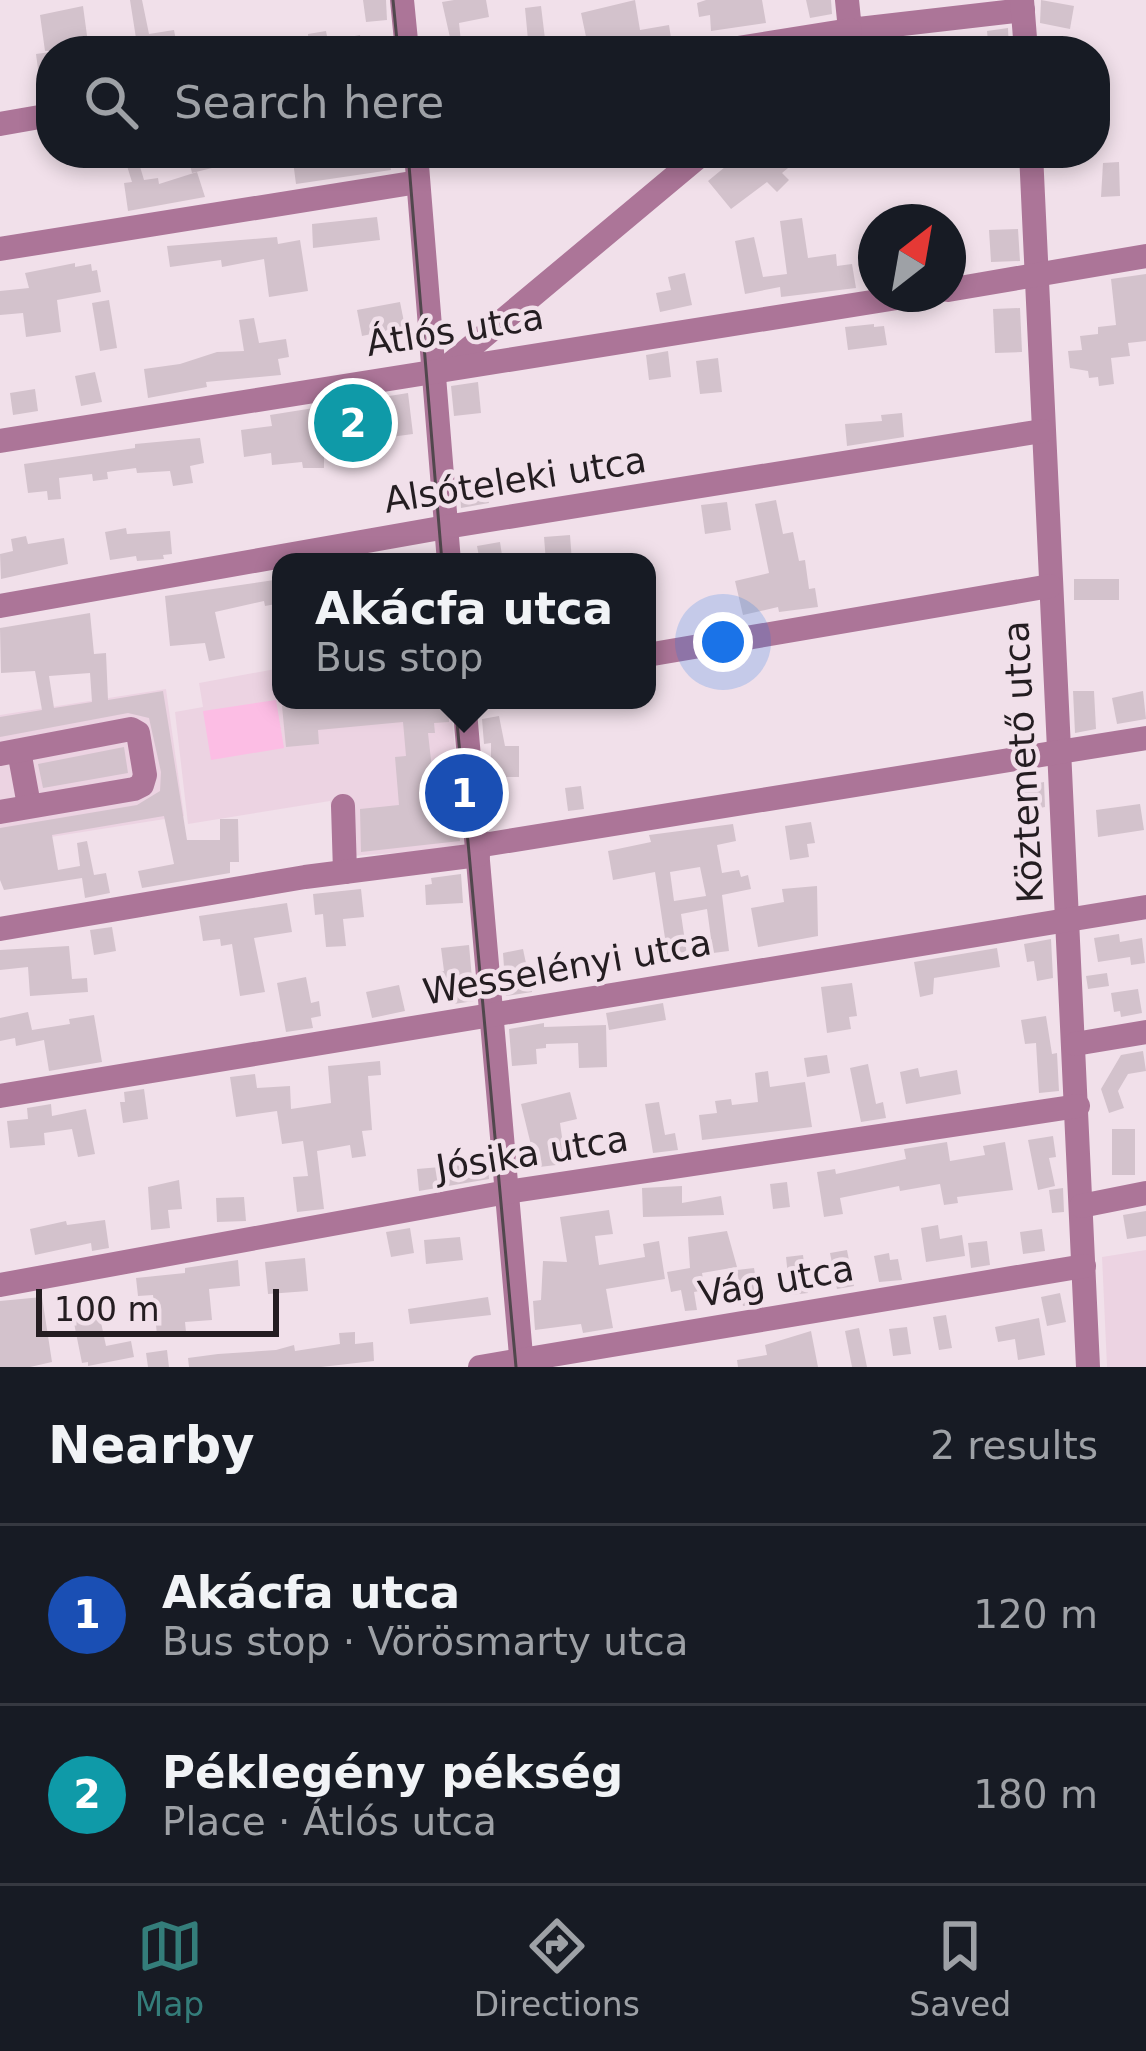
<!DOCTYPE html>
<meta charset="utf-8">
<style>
:root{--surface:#171b24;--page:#242831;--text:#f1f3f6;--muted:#9ea1a6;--line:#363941;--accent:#347d7a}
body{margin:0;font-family:"DejaVu Sans",sans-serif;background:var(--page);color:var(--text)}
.compass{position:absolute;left:858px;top:204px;width:108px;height:108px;border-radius:50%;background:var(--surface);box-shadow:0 6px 18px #0003;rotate:31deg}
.scale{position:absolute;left:36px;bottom:30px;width:243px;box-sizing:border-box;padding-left:12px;border:6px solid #241d21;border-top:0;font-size:33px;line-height:42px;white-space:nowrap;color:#241d21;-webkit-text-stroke:9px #f1e0ea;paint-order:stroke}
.you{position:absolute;left:723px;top:642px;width:42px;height:42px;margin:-30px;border:9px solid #fff;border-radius:50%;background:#1a73e8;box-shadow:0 0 0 18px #1a73e833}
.badge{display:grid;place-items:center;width:78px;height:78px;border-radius:50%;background:var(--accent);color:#fff;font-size:39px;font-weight:700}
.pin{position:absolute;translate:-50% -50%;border:6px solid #fff;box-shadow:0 3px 12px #0006}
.popup{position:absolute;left:272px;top:553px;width:384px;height:156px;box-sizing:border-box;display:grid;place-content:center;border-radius:24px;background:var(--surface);filter:drop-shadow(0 3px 9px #0005);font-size:39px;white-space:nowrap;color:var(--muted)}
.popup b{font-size:45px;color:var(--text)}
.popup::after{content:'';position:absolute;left:50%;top:100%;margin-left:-24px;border:24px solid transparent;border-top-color:var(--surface)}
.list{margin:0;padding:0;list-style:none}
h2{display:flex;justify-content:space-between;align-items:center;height:156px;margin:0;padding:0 48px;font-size:51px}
h2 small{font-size:39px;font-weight:400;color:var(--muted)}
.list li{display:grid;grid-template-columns:78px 1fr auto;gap:36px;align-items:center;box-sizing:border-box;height:180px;padding:0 48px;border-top:3px solid var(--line)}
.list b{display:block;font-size:45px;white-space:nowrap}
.list p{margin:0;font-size:39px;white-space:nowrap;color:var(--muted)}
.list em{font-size:39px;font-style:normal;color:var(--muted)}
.icon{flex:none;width:66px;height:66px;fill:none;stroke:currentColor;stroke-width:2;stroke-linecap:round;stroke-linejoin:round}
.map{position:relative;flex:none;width:1146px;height:1367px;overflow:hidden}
.search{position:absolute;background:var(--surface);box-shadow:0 6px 18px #0003;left:36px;right:36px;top:36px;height:132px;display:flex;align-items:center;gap:30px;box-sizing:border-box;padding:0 42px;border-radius:48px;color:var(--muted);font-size:45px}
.sheet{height:516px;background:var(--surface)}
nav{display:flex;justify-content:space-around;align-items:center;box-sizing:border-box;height:168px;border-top:3px solid var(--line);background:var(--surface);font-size:33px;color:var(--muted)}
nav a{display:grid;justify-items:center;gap:6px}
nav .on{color:var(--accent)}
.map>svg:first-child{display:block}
.built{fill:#ecd3e2}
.green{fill:#fcbde4}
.building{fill:#d3c2cc;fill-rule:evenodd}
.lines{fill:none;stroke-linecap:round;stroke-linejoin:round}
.minor{stroke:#ac7598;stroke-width:24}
.tram{stroke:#51474d;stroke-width:3}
.labels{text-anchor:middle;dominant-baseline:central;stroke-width:9;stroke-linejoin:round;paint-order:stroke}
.street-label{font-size:36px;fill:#241d21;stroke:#f1e0ea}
</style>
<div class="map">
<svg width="1146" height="1367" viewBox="0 0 1146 1367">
<rect width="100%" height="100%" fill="#f1e0ea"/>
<g class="built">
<path d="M 281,668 L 281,700 L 450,700 L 465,848 L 338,857 L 330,801 L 188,824 L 175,712 L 203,707 L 199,683 Z"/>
<path d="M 166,689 L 184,816 L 0,845 L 0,715 Z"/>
<path d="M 1146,1250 L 1146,1367 L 1107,1367 L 1102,1257 Z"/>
</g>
<path class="green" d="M 276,700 L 284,748 L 211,760 L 203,711 Z"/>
<g class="building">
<path d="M 130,0 L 142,0 L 149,34 L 174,30 L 178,51 L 138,51 Z"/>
<path d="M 363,0 L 386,0 L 387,20 L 366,22 Z"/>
<path d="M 454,0 L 486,0 L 489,17 L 459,23 L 462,51 L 453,51 L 442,2 Z"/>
<path d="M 635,0 L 640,30 L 669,25 L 673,51 L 589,51 L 581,13 Z"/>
<path d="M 706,0 L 762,0 L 766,23 L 711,31 L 710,15 L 699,17 L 697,3 Z"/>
<path d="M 806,0 L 831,0 L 832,14 L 810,18 Z"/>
<path d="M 1041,0 L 1074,6 L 1070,29 L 1040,23 Z"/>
<path d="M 83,6 L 88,43 L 66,47 L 67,51 L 45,51 L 40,15 Z"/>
<path d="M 541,6 L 545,39 L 563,37 L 565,51 L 511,51 L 511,42 L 528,40 L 525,8 Z"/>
<path d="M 1008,28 L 1009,51 L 989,51 L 987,31 Z"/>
<path d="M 326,31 L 328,41 L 360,35 L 362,48 L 309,51 L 308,34 Z"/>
<path d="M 51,52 L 51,99 L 42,100 L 36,54 Z"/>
<path d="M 123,153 L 136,153 L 144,180 L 158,178 L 159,184 L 197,172 L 205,197 L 128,211 L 124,183 L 132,182 Z"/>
<path d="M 187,153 L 213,153 L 216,167 L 192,173 Z"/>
<path d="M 327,153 L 388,153 L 391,170 L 296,184 L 293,161 L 328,157 Z"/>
<path d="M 750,153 L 806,153 L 782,173 L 789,180 L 777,192 L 767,182 L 731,209 L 708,181 L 731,162 L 735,168 Z"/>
<path d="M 1119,162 L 1120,196 L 1101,197 L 1103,163 Z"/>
<path d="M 377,217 L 380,240 L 313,248 L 312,224 Z"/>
<path d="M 802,218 L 808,258 L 836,254 L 837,266 L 852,264 L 856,288 L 781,297 L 780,287 L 745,294 L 735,241 L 754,237 L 763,277 L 787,274 L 780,221 Z"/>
<path d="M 1018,229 L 1020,261 L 991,262 L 989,230 Z"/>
<path d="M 277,237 L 278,244 L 300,240 L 308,291 L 269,297 L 264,259 L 222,267 L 221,260 L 170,267 L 167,246 Z"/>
<path d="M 75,263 L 75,267 L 91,264 L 92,271 L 97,270 L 101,292 L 57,300 L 61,332 L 26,337 L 23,313 L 0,315 L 0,291 L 29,288 L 25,273 Z"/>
<path d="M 685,273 L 692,305 L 660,312 L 656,293 L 671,290 L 668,277 Z"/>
<path d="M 1146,274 L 1146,341 L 1128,343 L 1130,356 L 1111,358 L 1114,384 L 1099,386 L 1098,377 L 1089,378 L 1088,371 L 1070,368 L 1068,351 L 1082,350 L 1080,336 L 1098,334 L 1098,327 L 1116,325 L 1111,279 Z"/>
<path d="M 109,300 L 117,348 L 100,351 L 92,303 Z"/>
<path d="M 400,302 L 405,327 L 362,336 L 357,310 Z"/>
<path d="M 1020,308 L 1022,352 L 995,353 L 993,309 Z"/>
<path d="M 254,318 L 259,343 L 286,339 L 289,357 L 278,359 L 281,375 L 206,382 L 207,387 L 148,398 L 144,369 L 180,364 L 217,352 L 244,351 L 239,320 Z"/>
<path d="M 874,324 L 874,327 L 884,326 L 887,345 L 848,350 L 845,327 Z"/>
<path d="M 668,351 L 671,377 L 649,380 L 646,355 Z"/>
<path d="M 718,358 L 722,392 L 700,394 L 696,361 Z"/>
<path d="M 95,372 L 102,402 L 81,406 L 75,376 Z"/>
<path d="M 478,382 L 481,413 L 454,416 L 451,386 Z"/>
<path d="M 35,389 L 38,411 L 13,415 L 10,393 Z"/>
<path d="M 408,393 L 413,434 L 324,446 L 324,468 L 303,468 L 302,462 L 272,465 L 271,453 L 244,457 L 241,430 L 272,426 L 270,415 Z"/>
<path d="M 902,413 L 904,437 L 847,446 L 845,424 L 882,421 L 881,415 Z"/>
<path d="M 200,438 L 204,463 L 190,466 L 193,483 L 173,486 L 170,471 L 137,473 L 136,468 L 107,472 L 108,479 L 93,481 L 92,474 L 59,478 L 61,499 L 48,500 L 47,491 L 28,493 L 24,464 L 135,448 L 135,444 Z"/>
<path d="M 486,488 L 489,503 L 461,508 L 460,493 Z"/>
<path d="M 776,500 L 783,534 L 793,532 L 799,561 L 805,560 L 809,589 L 815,588 L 818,607 L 779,612 L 778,607 L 743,615 L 735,581 L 769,573 L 755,504 Z"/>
<path d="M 727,502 L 731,530 L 705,534 L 701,505 Z"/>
<path d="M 126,528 L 127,534 L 170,531 L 172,554 L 163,555 L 164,559 L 137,561 L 136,556 L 110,560 L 105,532 Z"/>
<path d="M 570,535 L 572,562 L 546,562 L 544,537 Z"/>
<path d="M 26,536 L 28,544 L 64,538 L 68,564 L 1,579 L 0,554 L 13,551 L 11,539 Z"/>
<path d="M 500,542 L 503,562 L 480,562 L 477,546 Z"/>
<path d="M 281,579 L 281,603 L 265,606 L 264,601 L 215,612 L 225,658 L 209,661 L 205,643 L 170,646 L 165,596 Z"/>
<rect x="1074" y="579" width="45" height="21"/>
<path d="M 90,613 L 94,654 L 106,653 L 108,700 L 163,691 L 187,840 L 220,840 L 220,819 L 238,819 L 239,862 L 230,862 L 230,873 L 142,888 L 138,871 L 174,864 L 164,816 L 52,835 L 58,870 L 80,866 L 77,843 L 87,841 L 94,875 L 106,873 L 110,893 L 85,898 L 82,878 L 4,890 L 0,880 L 0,828 L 137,805 L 160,791 L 161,772 L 149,718 L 128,713 L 0,737 L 0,717 L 42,710 L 35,671 L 1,673 L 0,628 ZM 90,673 L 92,702 L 54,708 L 49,676 Z"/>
<path d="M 1073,691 L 1094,691 L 1096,729 L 1075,733 Z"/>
<path d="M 1143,691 L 1146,719 L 1117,724 L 1112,698 Z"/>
<path d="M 352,700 L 448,700 L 449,722 L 434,723 L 435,733 L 428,733 L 436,805 L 441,804 L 442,814 L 457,813 L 460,841 L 361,852 L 360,809 L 399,805 L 395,757 L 406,756 L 403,722 L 318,730 L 319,744 L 286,747 L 282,706 Z"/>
<path d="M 499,716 L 505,746 L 519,746 L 519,777 L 491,777 L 491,743 L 484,744 L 482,719 Z"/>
<path d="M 124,747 L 128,773 L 43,788 L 38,764 Z"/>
<path d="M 1044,782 L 1045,807 L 1019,812 L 1014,788 Z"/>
<path d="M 581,786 L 584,809 L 568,811 L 565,788 Z"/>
<path d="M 1140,804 L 1144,830 L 1098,837 L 1096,810 Z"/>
<path d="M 811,822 L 815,843 L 807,844 L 809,857 L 790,860 L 785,826 Z"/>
<path d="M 733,824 L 736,841 L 717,845 L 722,873 L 739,870 L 741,877 L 748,875 L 751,889 L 722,895 L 729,951 L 713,953 L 707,909 L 681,914 L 687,955 L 668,958 L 655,872 L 613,880 L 608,851 L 651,842 L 649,835 ZM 700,867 L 706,896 L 674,901 L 670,872 Z"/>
<path d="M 461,874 L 463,903 L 426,905 L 425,885 L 432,884 L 431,878 Z"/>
<path d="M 817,886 L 818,936 L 758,947 L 751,908 L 784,902 L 782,889 Z"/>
<path d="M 361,889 L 364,917 L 343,919 L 346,946 L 326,947 L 323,914 L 315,915 L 313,894 Z"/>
<path d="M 287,903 L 292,932 L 254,938 L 265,992 L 240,996 L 232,944 L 221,946 L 220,939 L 203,941 L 199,916 Z"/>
<path d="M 112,927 L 116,951 L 94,955 L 90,930 Z"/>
<path d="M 1119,934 L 1120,942 L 1142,938 L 1145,963 L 1131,965 L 1130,957 L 1098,962 L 1094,938 Z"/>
<path d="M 1051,939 L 1053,978 L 1037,981 L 1034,961 L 1027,962 L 1024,944 Z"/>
<path d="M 469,945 L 474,1001 L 454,1004 L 450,984 L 438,987 L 435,973 L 444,971 L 441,948 Z"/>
<path d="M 69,946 L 72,979 L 87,978 L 88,992 L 30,996 L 28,967 L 0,970 L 0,950 Z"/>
<path d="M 997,948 L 1000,967 L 934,978 L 933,994 L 920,997 L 914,962 Z"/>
<path d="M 523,949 L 532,992 L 506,996 L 503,953 Z"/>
<path d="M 1107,973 L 1109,986 L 1088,989 L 1086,976 Z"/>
<path d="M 306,977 L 311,1003 L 319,1001 L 321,1016 L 311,1018 L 313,1028 L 286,1032 L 277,983 Z"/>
<path d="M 852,983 L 857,1016 L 849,1017 L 851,1029 L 827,1033 L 821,987 Z"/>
<path d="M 399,985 L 405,1011 L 372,1018 L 366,992 Z"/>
<path d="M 1138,989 L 1142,1013 L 1121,1017 L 1120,1011 L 1114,1012 L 1111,993 Z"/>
<path d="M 663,1003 L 666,1020 L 609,1030 L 606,1013 Z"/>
<path d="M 28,1012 L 32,1030 L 70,1024 L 69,1019 L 94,1015 L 102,1062 L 49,1071 L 44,1040 L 16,1046 L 15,1038 L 0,1041 L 0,1018 Z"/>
<path d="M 1046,1016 L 1052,1054 L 1057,1053 L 1059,1091 L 1039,1093 L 1036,1043 L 1025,1044 L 1021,1020 Z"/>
<path d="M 544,1023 L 544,1027 L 606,1025 L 607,1067 L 579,1068 L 578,1043 L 546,1044 L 546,1048 L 536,1049 L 537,1064 L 512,1066 L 509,1029 Z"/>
<path d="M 1143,1051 L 1146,1071 L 1128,1074 L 1118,1091 L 1124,1108 L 1109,1113 L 1101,1089 L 1121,1055 Z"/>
<path d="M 827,1055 L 830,1073 L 807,1077 L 804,1058 Z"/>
<path d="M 380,1061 L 381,1075 L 368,1076 L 372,1130 L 362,1131 L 366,1156 L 352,1158 L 350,1145 L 317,1151 L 324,1209 L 297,1212 L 293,1177 L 308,1176 L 303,1141 L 282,1144 L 277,1111 L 236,1117 L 230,1077 L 255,1074 L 257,1088 L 290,1086 L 291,1109 L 331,1103 L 328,1066 Z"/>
<path d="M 868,1064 L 876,1104 L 883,1102 L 886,1118 L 861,1122 L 850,1068 Z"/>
<path d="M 918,1068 L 920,1077 L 957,1070 L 961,1094 L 906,1104 L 900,1072 Z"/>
<path d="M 768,1071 L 770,1087 L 805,1082 L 812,1127 L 702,1140 L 699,1115 L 717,1113 L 715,1101 L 731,1099 L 732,1105 L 758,1102 L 755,1073 Z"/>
<path d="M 144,1089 L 148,1119 L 123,1123 L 120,1102 L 125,1102 L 124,1092 Z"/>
<path d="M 570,1092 L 577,1119 L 560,1123 L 564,1151 L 554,1152 L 556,1165 L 531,1168 L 530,1141 L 521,1104 Z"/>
<path d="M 659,1102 L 665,1135 L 675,1133 L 678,1150 L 653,1153 L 645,1104 Z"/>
<path d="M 51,1104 L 52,1116 L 86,1109 L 95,1154 L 78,1157 L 72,1129 L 44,1133 L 45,1145 L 10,1148 L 7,1121 L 28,1119 L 27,1108 Z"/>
<rect x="1112" y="1129" width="23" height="46"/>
<path d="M 1053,1136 L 1056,1157 L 1049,1158 L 1055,1186 L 1038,1190 L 1028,1140 Z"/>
<path d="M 947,1142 L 950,1161 L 985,1155 L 983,1146 L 1005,1142 L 1013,1190 L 957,1197 L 958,1203 L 944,1205 L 940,1184 L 900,1191 L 899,1186 L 840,1198 L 843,1214 L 824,1217 L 817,1172 L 835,1169 L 836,1174 L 906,1159 L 904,1149 Z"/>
<path d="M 488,1163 L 489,1179 L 419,1191 L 417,1169 Z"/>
<path d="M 179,1180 L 182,1209 L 168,1210 L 170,1228 L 151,1230 L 148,1187 Z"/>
<path d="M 787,1182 L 790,1207 L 773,1209 L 770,1184 Z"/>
<path d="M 682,1186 L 682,1203 L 721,1196 L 724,1215 L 643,1217 L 642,1188 Z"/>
<path d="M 1063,1188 L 1064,1212 L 1052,1213 L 1049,1190 Z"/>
<path d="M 244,1197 L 246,1221 L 217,1222 L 216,1198 Z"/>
<path d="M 609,1210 L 613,1234 L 595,1236 L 599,1265 L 645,1257 L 643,1244 L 659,1241 L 665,1279 L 606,1289 L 613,1328 L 583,1333 L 581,1324 L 535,1330 L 533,1301 L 541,1300 L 543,1261 L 567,1262 L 560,1217 Z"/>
<path d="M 1146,1211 L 1146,1236 L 1127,1239 L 1123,1215 Z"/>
<path d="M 105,1220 L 109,1248 L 92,1251 L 91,1243 L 35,1255 L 30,1229 L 66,1221 L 67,1225 Z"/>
<path d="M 938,1225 L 940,1239 L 962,1235 L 965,1256 L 926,1262 L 921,1228 Z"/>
<path d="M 410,1228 L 414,1253 L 391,1257 L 386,1232 Z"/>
<path d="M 1042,1229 L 1045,1251 L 1023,1254 L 1020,1232 Z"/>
<path d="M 727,1231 L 737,1267 L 702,1273 L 705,1290 L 694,1292 L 697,1310 L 685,1311 L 681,1290 L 671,1292 L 667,1272 L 690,1268 L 688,1237 Z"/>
<path d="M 460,1237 L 463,1260 L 426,1264 L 424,1240 Z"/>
<path d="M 987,1241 L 990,1265 L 971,1268 L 968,1243 Z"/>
<path d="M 847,1250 L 854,1286 L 837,1289 L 830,1253 Z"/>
<path d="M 889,1253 L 890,1260 L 898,1259 L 902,1280 L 879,1282 L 874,1256 Z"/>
<path d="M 803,1255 L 808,1293 L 790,1295 L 786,1257 Z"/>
<path d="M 305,1258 L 308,1291 L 268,1294 L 265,1262 Z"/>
<path d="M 238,1260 L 240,1286 L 209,1289 L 212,1320 L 185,1322 L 186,1332 L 157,1335 L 153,1295 L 138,1296 L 136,1278 L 185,1273 L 185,1268 Z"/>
<path d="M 754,1268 L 760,1304 L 743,1306 L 737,1270 Z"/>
<path d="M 1060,1293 L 1066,1322 L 1047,1326 L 1041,1297 Z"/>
<path d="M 42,1297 L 52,1362 L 30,1367 L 0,1367 L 0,1301 Z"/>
<path d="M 488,1297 L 491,1315 L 410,1324 L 408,1309 Z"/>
<path d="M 99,1313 L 106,1346 L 131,1341 L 134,1357 L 88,1366 L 88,1362 L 82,1363 L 73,1318 Z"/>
<path d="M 946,1315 L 952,1348 L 939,1350 L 933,1317 Z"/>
<path d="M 1039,1318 L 1045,1355 L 1018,1360 L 1015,1339 L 998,1342 L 995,1327 Z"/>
<path d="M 907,1327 L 911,1354 L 893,1356 L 889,1329 Z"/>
<path d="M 859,1328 L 867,1367 L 852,1367 L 845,1331 Z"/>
<path d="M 811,1331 L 818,1367 L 738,1367 L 737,1360 L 767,1355 L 765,1345 Z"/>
<path d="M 355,1332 L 355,1344 L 373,1342 L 374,1361 L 321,1367 L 189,1367 L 188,1358 L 218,1354 L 276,1350 L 294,1345 L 295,1351 L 340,1344 L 339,1333 Z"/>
<path d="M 167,1350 L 169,1367 L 148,1367 L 146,1353 Z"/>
</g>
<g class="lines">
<g class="minor">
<path d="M 402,0 L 407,51"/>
<path d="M 847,0 L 850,30 L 1023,10"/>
<path d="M 1022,0 L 1026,51"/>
<path d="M 719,51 L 850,30"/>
<path d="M 0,124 L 51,115"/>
<path d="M 416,153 L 449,562"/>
<path d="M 1031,153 L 1088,1367"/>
<path d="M 0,249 L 418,182"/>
<path d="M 948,290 L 1146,256"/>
<path d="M 447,367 L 703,153"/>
<path d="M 0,441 L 922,294"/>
<path d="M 0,606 L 446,527 L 1042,431"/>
<path d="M 647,655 L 1050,586"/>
<path d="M 464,700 L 522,1367"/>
<path d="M 19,751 L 29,805"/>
<path d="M 0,754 L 131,729 L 138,733 L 145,775 L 142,785 L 134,789 L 0,812"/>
<path d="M 343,806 L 345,872"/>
<path d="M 477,846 L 1146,738"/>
<path d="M 0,929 L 305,877 L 478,855"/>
<path d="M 1075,1044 L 1146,1032"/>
<path d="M 0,1096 L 1146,907"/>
<path d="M 1081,1206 L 1146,1193"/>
<path d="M 0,1285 L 507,1192 L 1078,1106"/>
<path d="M 480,1367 L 1084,1266"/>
</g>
<g class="tram">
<path d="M 393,0 L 398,51"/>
<path d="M 408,153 L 442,562"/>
<path d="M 455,700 L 516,1367"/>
</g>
</g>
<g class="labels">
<g class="street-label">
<text transform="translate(455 330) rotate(-9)">Átlós utca</text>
<text transform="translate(515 480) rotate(-9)">Alsóteleki utca</text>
<text transform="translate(1023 762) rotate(-93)">Köztemető utca</text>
<text transform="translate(567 967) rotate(-10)">Wesselényi utca</text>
<text transform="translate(532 1153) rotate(-9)">Jósika utca</text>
<text transform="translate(776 1281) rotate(-10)">Vág utca</text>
</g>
</g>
</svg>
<svg class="compass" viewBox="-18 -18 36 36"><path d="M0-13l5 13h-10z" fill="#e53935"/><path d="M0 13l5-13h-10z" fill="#9ea1a6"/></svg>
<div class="scale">100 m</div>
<div class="you"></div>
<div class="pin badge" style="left:464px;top:793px;background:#1a4fb4">1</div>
<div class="popup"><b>Akácfa utca</b>Bus stop</div>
<div class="pin badge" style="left:353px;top:423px;background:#0f9aa8">2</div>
<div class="search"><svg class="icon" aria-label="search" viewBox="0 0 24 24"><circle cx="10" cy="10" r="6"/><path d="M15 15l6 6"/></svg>Search here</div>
</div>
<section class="sheet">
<h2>Nearby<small>2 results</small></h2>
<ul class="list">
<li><span class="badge" style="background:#1a4fb4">1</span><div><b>Akácfa utca</b><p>Bus stop · Vörösmarty utca</p></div><em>120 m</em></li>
<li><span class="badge" style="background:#0f9aa8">2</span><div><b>Péklegény pékség</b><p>Place · Átlós utca</p></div><em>180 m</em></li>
</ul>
</section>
<nav>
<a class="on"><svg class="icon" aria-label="map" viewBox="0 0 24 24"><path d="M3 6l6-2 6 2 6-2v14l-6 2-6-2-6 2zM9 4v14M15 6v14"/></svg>Map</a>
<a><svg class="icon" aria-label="directions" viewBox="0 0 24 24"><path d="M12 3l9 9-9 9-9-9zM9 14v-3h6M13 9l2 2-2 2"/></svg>Directions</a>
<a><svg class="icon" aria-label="saved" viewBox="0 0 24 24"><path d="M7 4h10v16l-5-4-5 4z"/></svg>Saved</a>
</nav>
